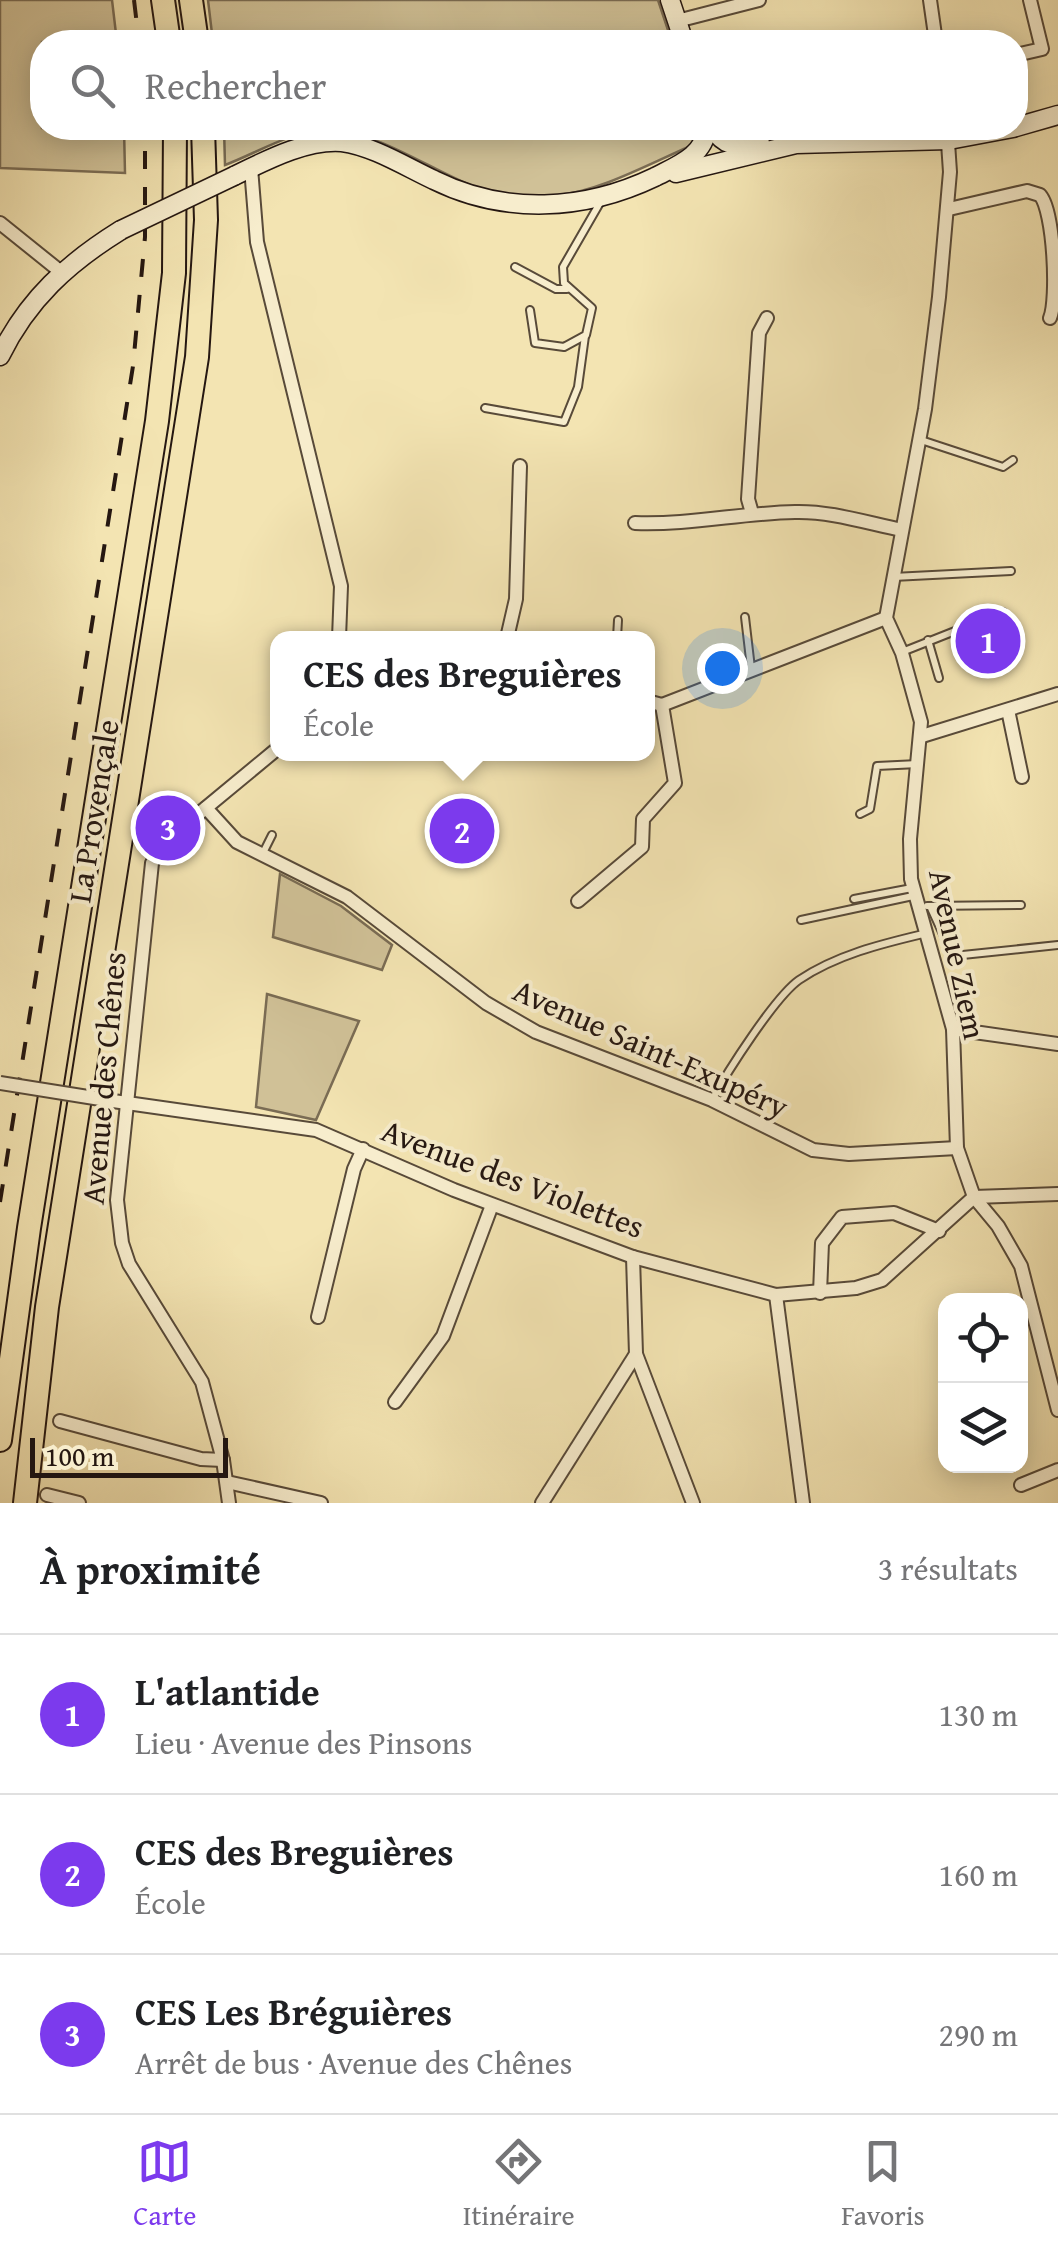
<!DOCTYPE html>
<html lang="fr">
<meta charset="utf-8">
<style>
:root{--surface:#fff;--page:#f6f6f6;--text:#202124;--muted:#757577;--line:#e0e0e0;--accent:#7c3aed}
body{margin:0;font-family:"Gentium Book Plus",serif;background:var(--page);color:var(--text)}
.controls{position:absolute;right:30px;bottom:30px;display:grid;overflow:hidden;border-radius:20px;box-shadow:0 5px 25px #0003}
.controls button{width:90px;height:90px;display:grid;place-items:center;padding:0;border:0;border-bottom:2px solid var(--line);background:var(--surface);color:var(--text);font:50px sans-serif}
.scale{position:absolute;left:30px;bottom:25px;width:198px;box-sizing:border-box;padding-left:10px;border:5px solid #251711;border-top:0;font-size:28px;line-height:35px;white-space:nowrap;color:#251711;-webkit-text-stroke:8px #f7edcd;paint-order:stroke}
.you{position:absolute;left:722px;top:668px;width:35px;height:35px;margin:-25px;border:8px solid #fff;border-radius:50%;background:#1a73e8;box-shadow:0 0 0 15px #1a73e833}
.badge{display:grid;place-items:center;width:65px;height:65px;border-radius:50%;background:var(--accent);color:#fff;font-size:32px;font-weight:700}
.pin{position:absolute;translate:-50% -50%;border:5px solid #fff;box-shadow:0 2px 10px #0006}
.popup{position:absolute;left:270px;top:631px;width:385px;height:130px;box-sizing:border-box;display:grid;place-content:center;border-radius:20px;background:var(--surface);filter:drop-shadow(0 2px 8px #0005);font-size:32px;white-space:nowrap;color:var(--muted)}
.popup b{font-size:38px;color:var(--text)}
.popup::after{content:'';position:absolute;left:50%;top:100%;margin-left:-20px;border:20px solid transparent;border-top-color:var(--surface)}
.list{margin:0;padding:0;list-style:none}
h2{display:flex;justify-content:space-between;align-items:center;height:130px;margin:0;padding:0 40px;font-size:42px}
h2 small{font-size:32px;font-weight:400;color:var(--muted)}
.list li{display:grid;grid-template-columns:65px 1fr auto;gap:30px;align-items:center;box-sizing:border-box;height:160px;padding:0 40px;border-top:2px solid var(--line)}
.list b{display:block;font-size:38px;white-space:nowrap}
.list p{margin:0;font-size:32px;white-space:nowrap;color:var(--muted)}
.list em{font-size:32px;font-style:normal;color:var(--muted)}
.icon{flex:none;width:55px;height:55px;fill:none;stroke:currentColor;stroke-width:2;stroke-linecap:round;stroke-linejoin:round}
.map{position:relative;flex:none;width:1058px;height:1503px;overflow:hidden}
.search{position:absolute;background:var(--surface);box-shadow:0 5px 25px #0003;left:30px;right:30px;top:30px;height:110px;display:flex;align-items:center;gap:25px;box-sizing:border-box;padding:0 35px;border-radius:40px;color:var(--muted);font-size:38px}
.sheet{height:610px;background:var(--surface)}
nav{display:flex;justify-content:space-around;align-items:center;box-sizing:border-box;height:140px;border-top:2px solid var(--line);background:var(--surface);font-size:28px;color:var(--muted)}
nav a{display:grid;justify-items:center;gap:5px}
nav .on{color:var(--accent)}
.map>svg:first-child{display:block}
.green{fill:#d0c197;stroke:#7a6c54;stroke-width:2.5}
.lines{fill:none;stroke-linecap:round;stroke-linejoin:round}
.service-casing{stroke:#584a39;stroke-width:10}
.minor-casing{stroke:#584a39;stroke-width:16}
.secondary-casing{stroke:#251711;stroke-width:21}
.motorway-casing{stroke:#251711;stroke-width:26}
.service{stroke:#f7edcd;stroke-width:6}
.minor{stroke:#f7edcd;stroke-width:12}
.secondary{stroke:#f7edcd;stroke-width:18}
.motorway{stroke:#f3e4b2;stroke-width:22}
.rail{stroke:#251711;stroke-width:4;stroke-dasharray:18 18;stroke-linecap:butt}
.minor-bridge-casing{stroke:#584a39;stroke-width:16;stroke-linecap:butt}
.secondary-bridge-casing{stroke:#251711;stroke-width:21;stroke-linecap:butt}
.minor-bridge{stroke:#f7edcd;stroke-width:12}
.secondary-bridge{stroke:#f7edcd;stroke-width:18}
.labels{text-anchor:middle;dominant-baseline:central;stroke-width:8;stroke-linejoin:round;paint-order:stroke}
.street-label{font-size:32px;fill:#251711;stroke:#f7edcd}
</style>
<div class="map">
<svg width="1058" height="1503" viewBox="0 0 1058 1503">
<rect width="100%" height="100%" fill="#f3e4b2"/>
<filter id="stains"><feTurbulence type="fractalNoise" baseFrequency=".002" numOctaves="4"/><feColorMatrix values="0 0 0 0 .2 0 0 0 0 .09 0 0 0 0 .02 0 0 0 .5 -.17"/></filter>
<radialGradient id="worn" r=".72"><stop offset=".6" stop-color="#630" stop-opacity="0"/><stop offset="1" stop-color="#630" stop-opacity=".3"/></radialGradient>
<g class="green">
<path d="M 0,0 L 112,0 L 117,42 L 42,42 L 42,128 L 124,128 L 125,173 L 0,168 Z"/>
<path d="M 208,0 L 658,0 L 672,42 L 213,42 Z"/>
<path d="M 224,128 L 702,128 L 693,145 C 653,162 599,192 558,195 C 531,197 500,196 475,187 C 428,169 377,130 325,130 C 291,131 257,153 225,165 Z"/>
<path d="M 280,874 L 341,906 L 392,945 L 382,970 L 273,937 Z"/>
<path d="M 267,994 L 359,1021 L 316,1120 L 256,1107 Z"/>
</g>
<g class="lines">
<g class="service-casing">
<g id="service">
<path d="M 515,267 L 556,289 L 567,289"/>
<path d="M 530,310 L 535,343 L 564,347 L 586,335 L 592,308 L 564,283 L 563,267 L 601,201"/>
<path d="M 485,408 L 564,422 L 578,387 L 585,336"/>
<path d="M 921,440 L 1003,467 L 1013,460"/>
<path d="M 893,577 L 1011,571"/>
<path d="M 745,617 L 751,668"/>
<path d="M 617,638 L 618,620"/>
<path d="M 928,640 L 939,678"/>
<path d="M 902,652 L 1003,612"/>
<path d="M 860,814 L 870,809 L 877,766 L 918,764"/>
<path d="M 263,853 L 272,835"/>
<path d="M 854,899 L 912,888"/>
<path d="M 927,906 L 1021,905"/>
<path d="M 930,906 L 953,956 L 1058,945"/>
<path d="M 801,920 L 913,896"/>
<path d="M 712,1100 C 727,1072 775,997 799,980 C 836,955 881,944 923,934"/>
</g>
</g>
<g class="minor-casing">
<g id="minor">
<path d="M 930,0 L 936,42"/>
<path d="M 677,21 L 759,0"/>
<path d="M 1016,55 L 1042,49 L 1030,0"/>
<path d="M 947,128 L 950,172 L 939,297 L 925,409 L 886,618 L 902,653 L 921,722 L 910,839 L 911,879 L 953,1029 L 957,1148 L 974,1197 L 998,1226 L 1021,1266 L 1058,1410"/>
<path d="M 251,168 L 257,242 L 341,586 L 339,638"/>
<path d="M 949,209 L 1027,191 L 1040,195 C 1054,211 1058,299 1050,318"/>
<path d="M 0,223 L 61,272"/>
<path d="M 752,513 L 748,499 L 759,333 L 767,318"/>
<path d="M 635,523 C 690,525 741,513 795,512 C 831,511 867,523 902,530"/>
<path d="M 507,638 L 516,599 L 520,466"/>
<path d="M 647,701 L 662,705 L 886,618"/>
<path d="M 1008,710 L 1022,777"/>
<path d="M 922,736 L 1058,694"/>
<path d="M 206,808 L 237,842 L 347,897 L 486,1003 L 536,1032 L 712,1100 L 813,1150 L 849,1154 L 957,1148"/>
<path d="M 578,901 L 642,847 L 643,819 L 675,783 L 662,705"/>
<path d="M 953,1029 L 1058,1044"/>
<path d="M 113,1101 L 316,1130 L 454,1190 L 633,1257 L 776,1295 L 856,1288 L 882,1280 L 974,1197 L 1058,1194"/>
<path d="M 633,1257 L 636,1354 L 693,1503"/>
<path d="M 820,1293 L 822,1243 L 842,1217 L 894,1213 L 939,1231"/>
<path d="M 776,1295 L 803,1503"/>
<path d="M 318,1317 L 354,1169 L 363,1149"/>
<path d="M 395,1402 L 443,1336 L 492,1205"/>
<path d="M 60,1421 L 201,1459 L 223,1460"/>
<path d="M 227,1482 L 321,1503"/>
<path d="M 1021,1485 L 1058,1470"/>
<path d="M 47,1495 L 79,1503"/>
<path d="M 229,1503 L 223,1460 L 202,1382 L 129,1264 L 122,1243 L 117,1200 L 152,863 L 167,840 L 277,749"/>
<path d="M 542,1503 L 636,1354"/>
</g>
</g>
<g class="secondary-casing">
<g id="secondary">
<path d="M 670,0 L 684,42"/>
<path d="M 1016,127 L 1058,115"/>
<path d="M 713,128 C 725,149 738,145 760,143"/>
<path d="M 676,173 L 796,144 L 949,140 L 1013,128"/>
<path d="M 234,176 C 265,161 306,139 342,142 C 373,146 406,167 434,180 C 505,215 584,211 655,177 C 678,165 704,156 707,128"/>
<path d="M 0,356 C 28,299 68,263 121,230"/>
</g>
</g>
<g class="motorway-casing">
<g id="motorway">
<path d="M 163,0 L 169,42"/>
<path d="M 191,0 L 197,42"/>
<path d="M 0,1440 L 29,1228 L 157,421 L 174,273 L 175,128"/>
<path d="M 25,1503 L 47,1307 L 197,357 L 206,220 L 203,128"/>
</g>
</g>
<use href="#service" class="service"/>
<use href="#minor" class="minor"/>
<use href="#secondary" class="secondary"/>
<use href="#motorway" class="motorway"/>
<g class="rail">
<path d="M 134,0 L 139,42"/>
<path d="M 0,1202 L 133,366 L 145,237 L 145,128"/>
</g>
<g class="minor-bridge-casing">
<path id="minor-bridge" d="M 0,1083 L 113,1101"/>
</g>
<g class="secondary-bridge-casing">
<path id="secondary-bridge" d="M 121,230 L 234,176"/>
</g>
<use href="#minor-bridge" class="minor-bridge"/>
<use href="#secondary-bridge" class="secondary-bridge"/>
</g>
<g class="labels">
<g class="street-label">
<text transform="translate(93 811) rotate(-81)">La Provençale</text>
<text transform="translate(958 954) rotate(78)">Avenue Ziem</text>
<text transform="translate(651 1048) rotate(24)">Avenue Saint-Exupéry</text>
<text transform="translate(103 1078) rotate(-85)">Avenue des Chênes</text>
<text transform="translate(513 1178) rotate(21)">Avenue des Violettes</text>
</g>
</g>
<rect width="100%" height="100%" filter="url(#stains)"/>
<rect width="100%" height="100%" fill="url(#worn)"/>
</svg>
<div class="controls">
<button><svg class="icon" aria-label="locate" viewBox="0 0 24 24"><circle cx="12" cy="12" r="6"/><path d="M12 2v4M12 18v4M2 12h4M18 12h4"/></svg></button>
<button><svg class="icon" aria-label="layers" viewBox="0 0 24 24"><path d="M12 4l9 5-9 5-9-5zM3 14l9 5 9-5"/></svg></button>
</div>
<div class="scale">100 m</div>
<div class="you"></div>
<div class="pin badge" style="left:988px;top:641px">1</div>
<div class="pin badge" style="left:462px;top:831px">2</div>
<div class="popup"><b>CES des Breguières</b>École</div>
<div class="pin badge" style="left:168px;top:828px">3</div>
<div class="search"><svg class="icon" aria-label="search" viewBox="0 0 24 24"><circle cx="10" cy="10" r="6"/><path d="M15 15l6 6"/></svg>Rechercher</div>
</div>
<section class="sheet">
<h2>À proximité<small>3 résultats</small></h2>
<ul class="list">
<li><span class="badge">1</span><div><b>L'atlantide</b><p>Lieu · Avenue des Pinsons</p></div><em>130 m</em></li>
<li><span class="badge">2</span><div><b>CES des Breguières</b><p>École</p></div><em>160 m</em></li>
<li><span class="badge">3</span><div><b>CES Les Bréguières</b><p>Arrêt de bus · Avenue des Chênes</p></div><em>290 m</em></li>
</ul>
</section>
<nav>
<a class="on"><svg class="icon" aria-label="map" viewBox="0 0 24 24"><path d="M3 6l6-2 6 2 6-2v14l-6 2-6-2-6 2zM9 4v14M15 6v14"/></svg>Carte</a>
<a><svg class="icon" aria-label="directions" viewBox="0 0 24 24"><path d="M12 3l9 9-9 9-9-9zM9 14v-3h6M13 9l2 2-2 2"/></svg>Itinéraire</a>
<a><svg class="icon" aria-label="saved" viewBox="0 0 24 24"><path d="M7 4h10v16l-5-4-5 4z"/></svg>Favoris</a>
</nav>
